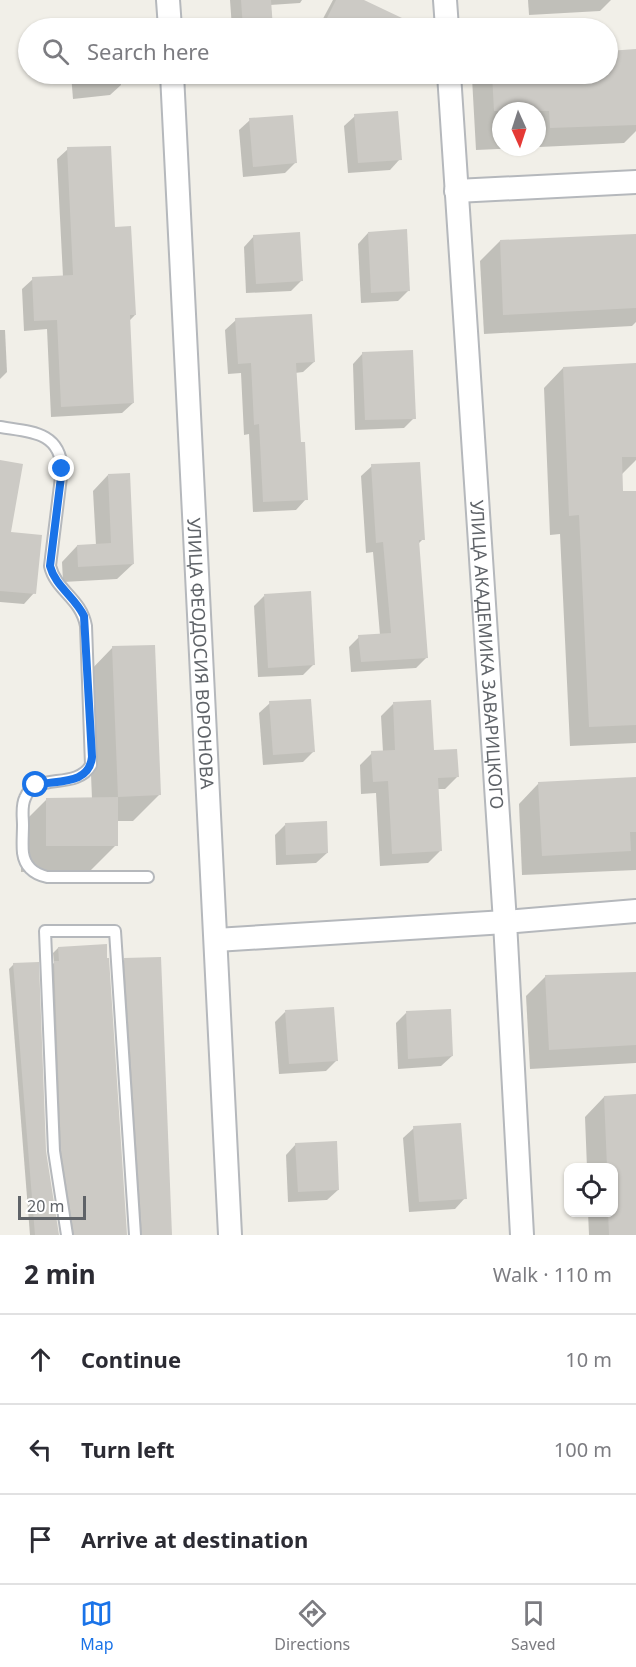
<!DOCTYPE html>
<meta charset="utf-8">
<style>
:root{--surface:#fff;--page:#f7f7f7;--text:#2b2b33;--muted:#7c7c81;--line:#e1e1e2;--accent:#1a73e8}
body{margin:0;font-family:"Noto Sans",sans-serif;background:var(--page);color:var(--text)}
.controls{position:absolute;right:18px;bottom:18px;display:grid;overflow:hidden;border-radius:12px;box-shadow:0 2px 4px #0004}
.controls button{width:54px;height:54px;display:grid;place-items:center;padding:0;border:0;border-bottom:2px solid var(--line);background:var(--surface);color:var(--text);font:30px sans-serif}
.compass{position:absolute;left:492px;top:102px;width:54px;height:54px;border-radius:50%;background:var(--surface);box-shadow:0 2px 4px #0004;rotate:177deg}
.scale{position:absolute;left:18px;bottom:15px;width:68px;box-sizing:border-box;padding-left:6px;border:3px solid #5f6368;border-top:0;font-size:16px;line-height:21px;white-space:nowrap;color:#5f6368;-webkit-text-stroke:4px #fff;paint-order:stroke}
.stop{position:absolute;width:18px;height:18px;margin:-14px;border:4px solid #1a73e8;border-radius:50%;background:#fff}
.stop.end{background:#1a73e8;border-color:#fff;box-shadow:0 2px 6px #0008}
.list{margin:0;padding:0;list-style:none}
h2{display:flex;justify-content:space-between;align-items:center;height:78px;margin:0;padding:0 24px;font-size:26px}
h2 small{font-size:20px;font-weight:400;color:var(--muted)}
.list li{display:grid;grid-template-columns:39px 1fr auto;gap:18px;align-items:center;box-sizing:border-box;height:90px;padding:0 24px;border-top:2px solid var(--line)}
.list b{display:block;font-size:22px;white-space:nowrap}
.list em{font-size:20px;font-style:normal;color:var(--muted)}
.icon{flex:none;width:33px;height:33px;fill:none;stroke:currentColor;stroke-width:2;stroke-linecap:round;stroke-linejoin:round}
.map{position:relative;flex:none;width:636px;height:1235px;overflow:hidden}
.search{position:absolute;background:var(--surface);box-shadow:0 2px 4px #0004;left:18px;right:18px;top:18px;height:66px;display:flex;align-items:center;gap:15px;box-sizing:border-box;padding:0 21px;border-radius:33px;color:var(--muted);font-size:22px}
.sheet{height:348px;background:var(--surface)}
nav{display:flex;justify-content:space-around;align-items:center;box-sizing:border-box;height:84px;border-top:2px solid var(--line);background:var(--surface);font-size:16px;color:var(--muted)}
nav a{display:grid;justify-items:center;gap:3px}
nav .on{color:var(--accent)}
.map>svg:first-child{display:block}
.shadow{fill:#0003;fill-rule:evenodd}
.building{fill:#cccac5}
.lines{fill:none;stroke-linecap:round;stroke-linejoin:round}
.lane-casing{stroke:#b5b8bc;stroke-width:14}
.street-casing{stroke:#b5b8bc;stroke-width:26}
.lane{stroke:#fff;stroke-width:10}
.street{stroke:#fff;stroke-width:22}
.route{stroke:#1a73e8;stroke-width:8}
.labels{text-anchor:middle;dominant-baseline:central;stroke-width:4.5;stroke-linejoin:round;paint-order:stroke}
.street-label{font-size:18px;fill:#5f6368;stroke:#fff}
</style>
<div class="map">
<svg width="636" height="1235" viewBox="0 0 636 1235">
<rect width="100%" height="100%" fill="#f1efe8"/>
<g class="shadow">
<path d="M 230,0 L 302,0 L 300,3 L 270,5 L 271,28 L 232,28 Z"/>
<path d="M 333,0 L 361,0 L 401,19 L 401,28 L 318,28 Z"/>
<path d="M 528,0 L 611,0 L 600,11 L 529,15 Z"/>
<path d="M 636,51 L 636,131 L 624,143 L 476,150 L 472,78 L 477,74 L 608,74 L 608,52 ZM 501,111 L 537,111 L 537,147 L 501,147 Z"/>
<path d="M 71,74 L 120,74 L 121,85 L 110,95 L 73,99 Z"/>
<path d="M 331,74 L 396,74 L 391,79 L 335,79 Z"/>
<path d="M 355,116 L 400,159 L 390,170 L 348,173 L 344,126 Z"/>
<path d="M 250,120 L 295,163 L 285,173 L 243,177 L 239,130 Z"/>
<path d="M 68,149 L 113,229 L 135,315 L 129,321 L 133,403 L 122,413 L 51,417 L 47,329 L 24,331 L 22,289 L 33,279 L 63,277 L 57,159 Z"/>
<path d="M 368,233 L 409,290 L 398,301 L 361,303 L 358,244 Z"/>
<path d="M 254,236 L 302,280 L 291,291 L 246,293 L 244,247 Z"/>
<path d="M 636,236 L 636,322 L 632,326 L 484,334 L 480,261 L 500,241 Z"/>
<path d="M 236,320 L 314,362 L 303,372 L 295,373 L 299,444 L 306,499 L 296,510 L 253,512 L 249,434 L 244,435 L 241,373 L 228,374 L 225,330 Z"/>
<path d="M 0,330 L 5,330 L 7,372 L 0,379 Z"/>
<path d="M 363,353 L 414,418 L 404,428 L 355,430 L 353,364 Z"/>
<path d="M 636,365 L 636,460 L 621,475 L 622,493 L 636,492 L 636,743 L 570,746 L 560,534 L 550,535 L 544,388 L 563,368 Z"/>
<path d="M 0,461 L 9,533 L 34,593 L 24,604 L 0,602 Z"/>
<path d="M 372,466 L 423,539 L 418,544 L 427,657 L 416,668 L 351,672 L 349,647 L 359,637 L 380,635 L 373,552 L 366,553 L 361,476 Z"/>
<path d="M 108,475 L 133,564 L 117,579 L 63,582 L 62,562 L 77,546 L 96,545 L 93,491 Z"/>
<path d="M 264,596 L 314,664 L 303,675 L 258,677 L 254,606 Z"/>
<path d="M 113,647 L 159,795 L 133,821 L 116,821 L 116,845 L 90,871 L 21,872 L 21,825 L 47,799 L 92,799 L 87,674 Z"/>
<path d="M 270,703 L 314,751 L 303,762 L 263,765 L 259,713 Z"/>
<path d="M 393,704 L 432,751 L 457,777 L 445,789 L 437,789 L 440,851 L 428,863 L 380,866 L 376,793 L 361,794 L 360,765 L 372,753 L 383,752 L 381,716 Z"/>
<path d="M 636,779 L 636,870 L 522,875 L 519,804 L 538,784 Z"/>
<path d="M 285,825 L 327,853 L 316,863 L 276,865 L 275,835 Z"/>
<path d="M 58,948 L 106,960 L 126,1235 L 69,1235 L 57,1156 L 49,967 L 54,963 L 53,953 Z"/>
<path d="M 125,959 L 170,1235 L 138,1235 L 120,964 Z"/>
<path d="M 14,964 L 45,1152 L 58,1235 L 30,1235 L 9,969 Z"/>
<path d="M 636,973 L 636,1063 L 530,1069 L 526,996 L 546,976 Z"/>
<path d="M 285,1012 L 337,1060 L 326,1071 L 279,1074 L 275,1022 Z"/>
<path d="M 406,1013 L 452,1056 L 441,1066 L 398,1069 L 396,1023 Z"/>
<path d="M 636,1096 L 636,1235 L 589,1235 L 588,1212 L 614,1212 L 614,1168 L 587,1168 L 585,1117 L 604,1097 Z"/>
<path d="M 414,1128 L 465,1198 L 455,1209 L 409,1212 L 403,1138 Z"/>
<path d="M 296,1144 L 338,1190 L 327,1200 L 288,1202 L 286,1155 Z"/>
</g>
<g class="building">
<path d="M 241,0 L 271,0 L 273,28 L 243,28 Z"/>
<path d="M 336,0 L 364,0 L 423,28 L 322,28 Z"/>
<path d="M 636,49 L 636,125 L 550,128 L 549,111 L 494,111 L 492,74 L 608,74 L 608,51 Z"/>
<path d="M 398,111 L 402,160 L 358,163 L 354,114 Z"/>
<path d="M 293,115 L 297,163 L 253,167 L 249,118 Z"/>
<path d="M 111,146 L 115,227 L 131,226 L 136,315 L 130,315 L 134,403 L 61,407 L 57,320 L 34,321 L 32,277 L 73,275 L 67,147 Z"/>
<path d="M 407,229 L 410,291 L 371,293 L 368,232 Z"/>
<path d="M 300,232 L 303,281 L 256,284 L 253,235 Z"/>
<path d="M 636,234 L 636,308 L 503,315 L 500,240 Z"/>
<path d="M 312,314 L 315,362 L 296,363 L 301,442 L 305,442 L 308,500 L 263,502 L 259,424 L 254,425 L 251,363 L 238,364 L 235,318 Z"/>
<path d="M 413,350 L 416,419 L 365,420 L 362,352 Z"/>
<path d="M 636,363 L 636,457 L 622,457 L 623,491 L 636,491 L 636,725 L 589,727 L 579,515 L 569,516 L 563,367 Z"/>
<path d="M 0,460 L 23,464 L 11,532 L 42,535 L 36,594 L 0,591 Z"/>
<path d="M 420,462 L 425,540 L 419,540 L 428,658 L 361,662 L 358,635 L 391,633 L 383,542 L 376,543 L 371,464 Z"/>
<path d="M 130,473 L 134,564 L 78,567 L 77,545 L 111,543 L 108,474 Z"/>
<path d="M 311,591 L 315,665 L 268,668 L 264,594 Z"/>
<path d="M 155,645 L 161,795 L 118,797 L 112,646 Z"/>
<path d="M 311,699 L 315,752 L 273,755 L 269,701 Z"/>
<path d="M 431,700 L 434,750 L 457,749 L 459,777 L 438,778 L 442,851 L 392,854 L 388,781 L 373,782 L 371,751 L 395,750 L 393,702 Z"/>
<path d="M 636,777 L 636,832 L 630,832 L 631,851 L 542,856 L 538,782 Z"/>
<path d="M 118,797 L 118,846 L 46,846 L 46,798 Z"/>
<path d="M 327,821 L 328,853 L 286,855 L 285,823 Z"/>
<path d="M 107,944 L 107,958 L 109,958 L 127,1235 L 74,1235 L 61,1150 L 54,961 L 59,961 L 58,947 Z"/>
<path d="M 161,957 L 172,1235 L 142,1235 L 124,958 Z"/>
<path d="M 39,962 L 46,1151 L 59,1235 L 35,1235 L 13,963 Z"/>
<path d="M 636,972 L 636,1045 L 549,1050 L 545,975 Z"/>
<path d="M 334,1007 L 338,1061 L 289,1064 L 285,1010 Z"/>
<path d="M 451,1009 L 453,1056 L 408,1059 L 406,1011 Z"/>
<path d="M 636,1094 L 636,1235 L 609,1235 L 608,1212 L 614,1212 L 614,1167 L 607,1167 L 604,1096 Z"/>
<path d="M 461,1123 L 467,1199 L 419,1202 L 413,1126 Z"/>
<path d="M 337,1141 L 339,1190 L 298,1192 L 295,1143 Z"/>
</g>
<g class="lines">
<g class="lane-casing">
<g id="lane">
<path d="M 0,427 C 30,432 60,431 62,469 L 50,566 C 56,591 81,598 86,626 L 91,765 C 76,791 35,771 25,798 C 21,806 23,817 23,825 C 23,834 22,844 23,853 C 25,867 34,874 47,877 L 148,877"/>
<path d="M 67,1235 L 54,1151 L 45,931 L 115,931 L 135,1235"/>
</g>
</g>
<g class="street-casing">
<g id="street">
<path d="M 168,0 L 170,28"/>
<path d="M 445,0 L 447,28"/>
<path id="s1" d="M 172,74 L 230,1235"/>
<path id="s2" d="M 449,74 L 505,922 L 522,1235"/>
<path d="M 456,191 L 636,182"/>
<path d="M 216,940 L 505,922 L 636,911"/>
</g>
</g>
<use href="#lane" class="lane"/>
<use href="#street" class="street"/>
</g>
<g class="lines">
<path class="route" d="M 36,785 C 58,780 89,785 92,757 L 84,616 C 75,597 55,586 50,566 L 62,469"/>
</g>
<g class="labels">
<g class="street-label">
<text stroke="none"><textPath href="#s1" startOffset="580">УЛИЦА ФЕОДОСИЯ ВОРОНОВА</textPath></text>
<text stroke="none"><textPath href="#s2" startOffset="582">УЛИЦА АКАДЕМИКА ЗАВАРИЦКОГО</textPath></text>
</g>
</g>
</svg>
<div class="controls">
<button><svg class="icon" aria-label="locate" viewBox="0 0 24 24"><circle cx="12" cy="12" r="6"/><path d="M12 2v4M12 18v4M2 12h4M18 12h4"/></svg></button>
</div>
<svg class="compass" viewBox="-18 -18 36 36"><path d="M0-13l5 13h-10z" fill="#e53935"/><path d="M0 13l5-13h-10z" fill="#7c7c81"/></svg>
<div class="scale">20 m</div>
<div class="stop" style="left:36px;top:785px"></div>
<div class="stop end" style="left:62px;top:469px"></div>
<div class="search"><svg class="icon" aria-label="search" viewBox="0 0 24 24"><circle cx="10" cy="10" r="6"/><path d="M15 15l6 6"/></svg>Search here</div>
</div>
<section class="sheet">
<h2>2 min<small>Walk · 110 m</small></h2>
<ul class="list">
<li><svg class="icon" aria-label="ahead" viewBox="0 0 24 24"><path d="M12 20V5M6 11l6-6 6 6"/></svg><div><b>Continue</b></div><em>10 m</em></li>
<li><svg class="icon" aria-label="left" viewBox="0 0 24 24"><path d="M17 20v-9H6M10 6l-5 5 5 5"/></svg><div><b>Turn left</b></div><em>100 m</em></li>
<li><svg class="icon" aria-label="arrive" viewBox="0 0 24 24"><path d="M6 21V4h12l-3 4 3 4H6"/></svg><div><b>Arrive at destination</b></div></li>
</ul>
</section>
<nav>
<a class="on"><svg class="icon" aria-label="map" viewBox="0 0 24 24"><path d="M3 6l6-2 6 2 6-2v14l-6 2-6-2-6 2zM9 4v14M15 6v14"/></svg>Map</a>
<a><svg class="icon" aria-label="directions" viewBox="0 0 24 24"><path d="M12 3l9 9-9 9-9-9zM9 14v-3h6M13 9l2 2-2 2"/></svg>Directions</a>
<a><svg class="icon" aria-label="saved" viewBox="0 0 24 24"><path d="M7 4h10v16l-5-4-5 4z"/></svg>Saved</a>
</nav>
